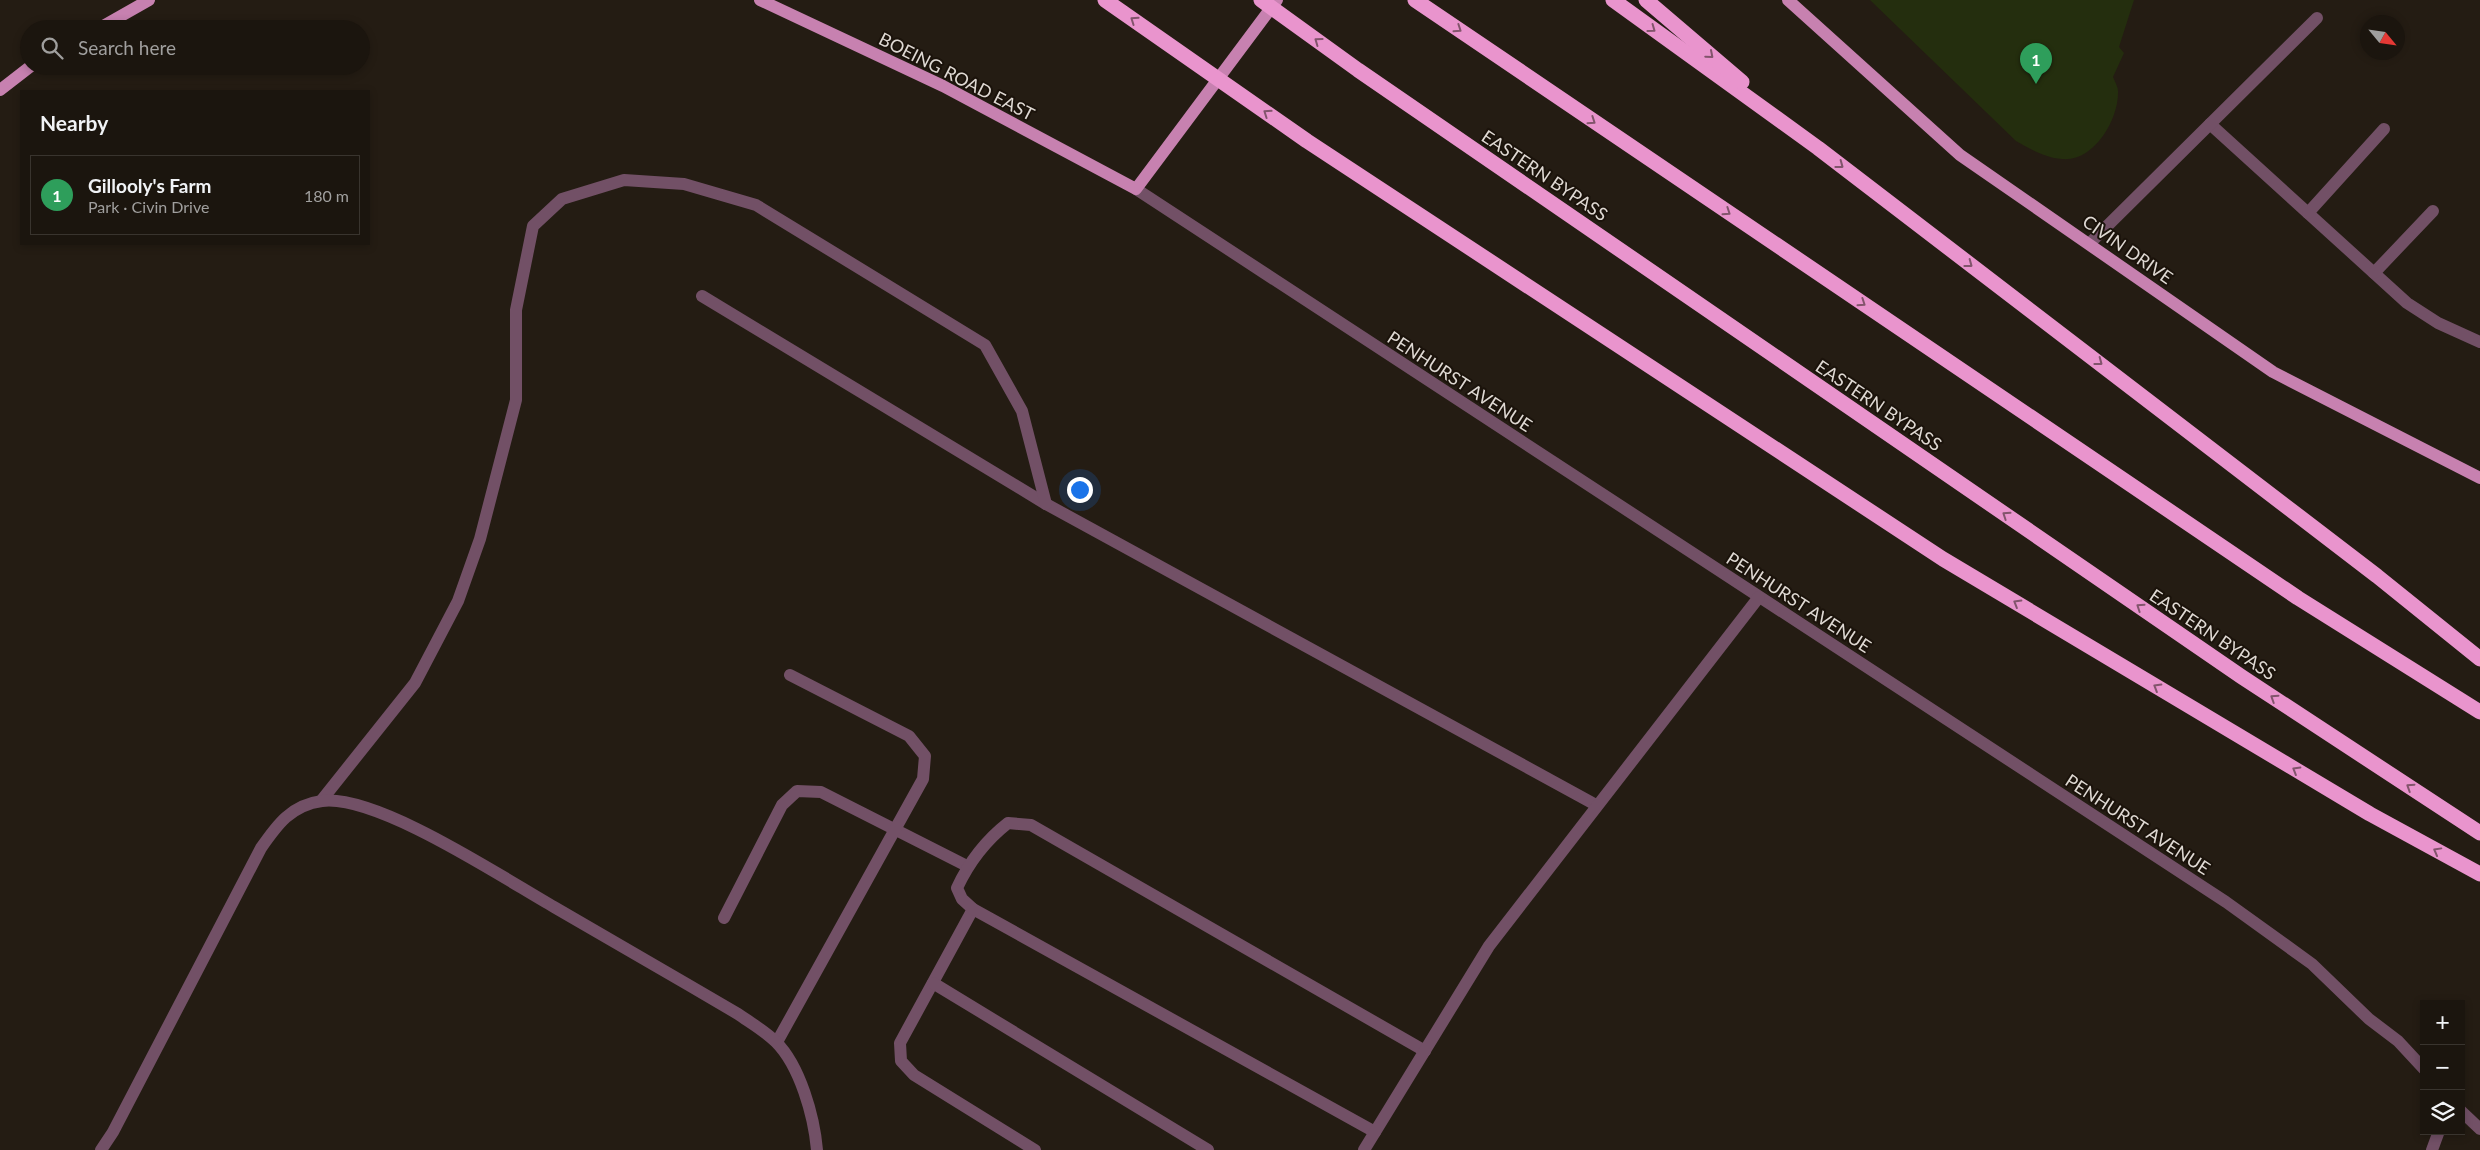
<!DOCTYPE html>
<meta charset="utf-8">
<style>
:root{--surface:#1b150e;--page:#28221c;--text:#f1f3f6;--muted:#a09f9e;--line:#39342e;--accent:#ea580c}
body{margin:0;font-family:Lato,sans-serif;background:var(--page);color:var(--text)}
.controls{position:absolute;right:15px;bottom:15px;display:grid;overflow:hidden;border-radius:0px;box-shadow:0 2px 8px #0003}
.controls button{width:45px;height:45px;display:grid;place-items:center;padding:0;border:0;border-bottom:1px solid var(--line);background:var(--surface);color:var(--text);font:25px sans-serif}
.compass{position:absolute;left:2360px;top:15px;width:45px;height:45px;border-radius:50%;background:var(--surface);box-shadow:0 2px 8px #0003;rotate:119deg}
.you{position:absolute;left:1079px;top:489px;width:18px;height:18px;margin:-12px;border:4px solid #fff;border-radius:50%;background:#1a73e8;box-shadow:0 0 0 8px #1a73e833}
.badge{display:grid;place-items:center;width:32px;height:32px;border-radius:50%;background:var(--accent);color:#fff;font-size:16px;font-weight:700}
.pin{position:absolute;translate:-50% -41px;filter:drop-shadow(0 1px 2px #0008)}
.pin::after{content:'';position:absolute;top:26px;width:18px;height:15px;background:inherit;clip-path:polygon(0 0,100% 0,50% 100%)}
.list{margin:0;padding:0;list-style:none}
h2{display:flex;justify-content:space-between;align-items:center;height:65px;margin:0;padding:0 20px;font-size:21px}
h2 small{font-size:16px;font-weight:400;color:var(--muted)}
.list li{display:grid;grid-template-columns:32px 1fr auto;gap:15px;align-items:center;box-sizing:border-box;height:80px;margin:0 10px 10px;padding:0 10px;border:1px solid var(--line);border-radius:0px}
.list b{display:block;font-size:19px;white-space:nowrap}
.list p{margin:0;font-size:16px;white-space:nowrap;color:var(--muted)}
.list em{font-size:16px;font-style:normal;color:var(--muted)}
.icon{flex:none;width:28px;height:28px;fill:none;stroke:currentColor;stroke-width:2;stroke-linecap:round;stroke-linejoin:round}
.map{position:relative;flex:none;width:2480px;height:1150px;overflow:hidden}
.search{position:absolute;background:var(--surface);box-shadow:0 2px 8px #0003;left:20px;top:20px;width:350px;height:55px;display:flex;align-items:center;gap:12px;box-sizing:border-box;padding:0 18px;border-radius:28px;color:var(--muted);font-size:19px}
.panel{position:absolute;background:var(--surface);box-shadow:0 2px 8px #0003;left:20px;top:90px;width:350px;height:155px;border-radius:0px}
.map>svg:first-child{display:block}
.park{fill:#242e0e}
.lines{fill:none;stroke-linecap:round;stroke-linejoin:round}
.minor{stroke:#725066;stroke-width:12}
.major{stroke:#c781b0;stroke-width:12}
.highway{stroke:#e994cd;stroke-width:15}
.oneway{stroke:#82546c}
.labels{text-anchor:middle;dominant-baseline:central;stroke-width:4;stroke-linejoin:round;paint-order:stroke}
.street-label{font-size:18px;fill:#dfd9d3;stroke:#1b130b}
</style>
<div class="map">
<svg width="2480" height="1150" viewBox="0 0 2480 1150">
<rect width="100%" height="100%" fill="#241c13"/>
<path class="park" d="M 1870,0 L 2134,0 L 2119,47 L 2124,53 L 2113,77 C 2115,82 2118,87 2118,91 C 2119,119 2094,162 2062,159 C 2045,158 2030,149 2016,141 Z"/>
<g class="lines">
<g class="minor">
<path d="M 2210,124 L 2407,303 L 2438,323 L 2480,342"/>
<path d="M 1136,189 L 2226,902 L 2312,964 L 2369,1019 L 2398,1041 L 2424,1069"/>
<path d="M 2308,213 L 2384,129"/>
<path d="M 2090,243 L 2317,18"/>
<path d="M 2374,273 L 2433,211"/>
<path d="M 702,296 L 1046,504 L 1596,805"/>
<path d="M 321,801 L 415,683 L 458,601 L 480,539 L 516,400 L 516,310 L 533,226 L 562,199 L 624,180 L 684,184 L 756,205 L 985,345 L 1022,411 L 1046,504"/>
<path d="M 973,909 L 900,1043 L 901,1061 L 914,1075 L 1035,1150"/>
<path d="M 724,918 L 782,805 L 797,791 L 821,792 L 967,866"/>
<path d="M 933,983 L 1208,1150"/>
<path d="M 777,1042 L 923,779 L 925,756 L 909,736 L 790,675"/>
<path d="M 2461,1111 L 2480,1129"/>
<path d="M 1375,1132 L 973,909 L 962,899 L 957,888 C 969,862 985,841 1008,823 L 1031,825 L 1425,1051"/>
<path d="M 101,1150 L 113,1132 L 261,848 C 277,825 291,805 322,801 C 377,794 503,878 554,907 C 616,943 677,978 738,1014 C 751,1023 765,1031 776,1042 C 800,1066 814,1116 817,1150"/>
<path d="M 1364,1150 L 1489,946 L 1759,597"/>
<path d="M 2432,1150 L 2439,1131"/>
</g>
<g class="major">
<path d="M 760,0 L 943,86 L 1136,189 L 1277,0"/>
<path d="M 1788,0 L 1960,155 L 2273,372 L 2480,478"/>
<path d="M 98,29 L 149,0"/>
<path d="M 0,90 L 31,66"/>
</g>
<g class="highway">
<path d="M 1105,0 L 1307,141 L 1943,559 L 2370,814 L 2480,874"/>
<path d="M 1261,0 L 1358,70 L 2242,677 L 2480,833"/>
<path d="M 1415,0 L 2298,598 L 2480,712"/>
<path d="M 1613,0 L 1818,148 L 2377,576 L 2480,659"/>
<path d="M 1646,0 L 1742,82"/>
</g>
</g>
<defs><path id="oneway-chevron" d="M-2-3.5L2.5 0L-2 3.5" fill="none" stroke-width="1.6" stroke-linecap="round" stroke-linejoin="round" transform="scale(1.25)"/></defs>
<g class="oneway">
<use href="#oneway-chevron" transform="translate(1134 20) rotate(-145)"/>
<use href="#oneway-chevron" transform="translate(1458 29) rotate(34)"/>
<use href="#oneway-chevron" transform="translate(1652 29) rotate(36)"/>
<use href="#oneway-chevron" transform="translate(1318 41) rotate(-144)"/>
<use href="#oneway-chevron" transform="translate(1710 55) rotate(41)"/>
<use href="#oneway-chevron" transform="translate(1267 113) rotate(-145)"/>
<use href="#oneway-chevron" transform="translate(1592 121) rotate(34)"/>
<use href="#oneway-chevron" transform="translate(1840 165) rotate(37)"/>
<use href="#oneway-chevron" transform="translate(1727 212) rotate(34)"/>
<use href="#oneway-chevron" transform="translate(1969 264) rotate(37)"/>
<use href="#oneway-chevron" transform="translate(1862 303) rotate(34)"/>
<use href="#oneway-chevron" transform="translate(2099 362) rotate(37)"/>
<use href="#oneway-chevron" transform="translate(2006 515) rotate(-146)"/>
<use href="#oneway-chevron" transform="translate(2017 603) rotate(-149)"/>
<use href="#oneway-chevron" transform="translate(2140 607) rotate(-146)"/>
<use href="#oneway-chevron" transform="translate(2157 687) rotate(-149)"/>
<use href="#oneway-chevron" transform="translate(2274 698) rotate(-147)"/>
<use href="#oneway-chevron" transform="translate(2296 770) rotate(-149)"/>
<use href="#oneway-chevron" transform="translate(2410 787) rotate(-147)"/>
<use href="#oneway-chevron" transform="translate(2437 851) rotate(-151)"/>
</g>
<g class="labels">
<g class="street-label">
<text transform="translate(957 76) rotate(27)">BOEING ROAD EAST</text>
<text transform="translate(1545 175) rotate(34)">EASTERN BYPASS</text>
<text transform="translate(2128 249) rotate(35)">CIVIN DRIVE</text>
<text transform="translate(1460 381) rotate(33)">PENHURST AVENUE</text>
<text transform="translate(1879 405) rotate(34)">EASTERN BYPASS</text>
<text transform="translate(1799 602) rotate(33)">PENHURST AVENUE</text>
<text transform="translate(2213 634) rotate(34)">EASTERN BYPASS</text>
<text transform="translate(2138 824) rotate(33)">PENHURST AVENUE</text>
</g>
</g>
</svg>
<div class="controls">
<button>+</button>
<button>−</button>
<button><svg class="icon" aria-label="layers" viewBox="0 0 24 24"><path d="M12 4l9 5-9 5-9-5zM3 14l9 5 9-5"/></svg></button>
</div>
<svg class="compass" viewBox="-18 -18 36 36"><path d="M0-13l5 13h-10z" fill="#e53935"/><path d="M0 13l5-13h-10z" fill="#a09f9e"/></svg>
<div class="you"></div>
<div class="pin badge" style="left:2036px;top:84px;background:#2e9e5b">1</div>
<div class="search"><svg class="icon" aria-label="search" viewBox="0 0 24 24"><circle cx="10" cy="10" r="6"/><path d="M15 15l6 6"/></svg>Search here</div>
<section class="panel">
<h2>Nearby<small></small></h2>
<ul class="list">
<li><span class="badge" style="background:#2e9e5b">1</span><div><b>Gillooly's Farm</b><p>Park · Civin Drive</p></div><em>180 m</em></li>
</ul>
</section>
</div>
